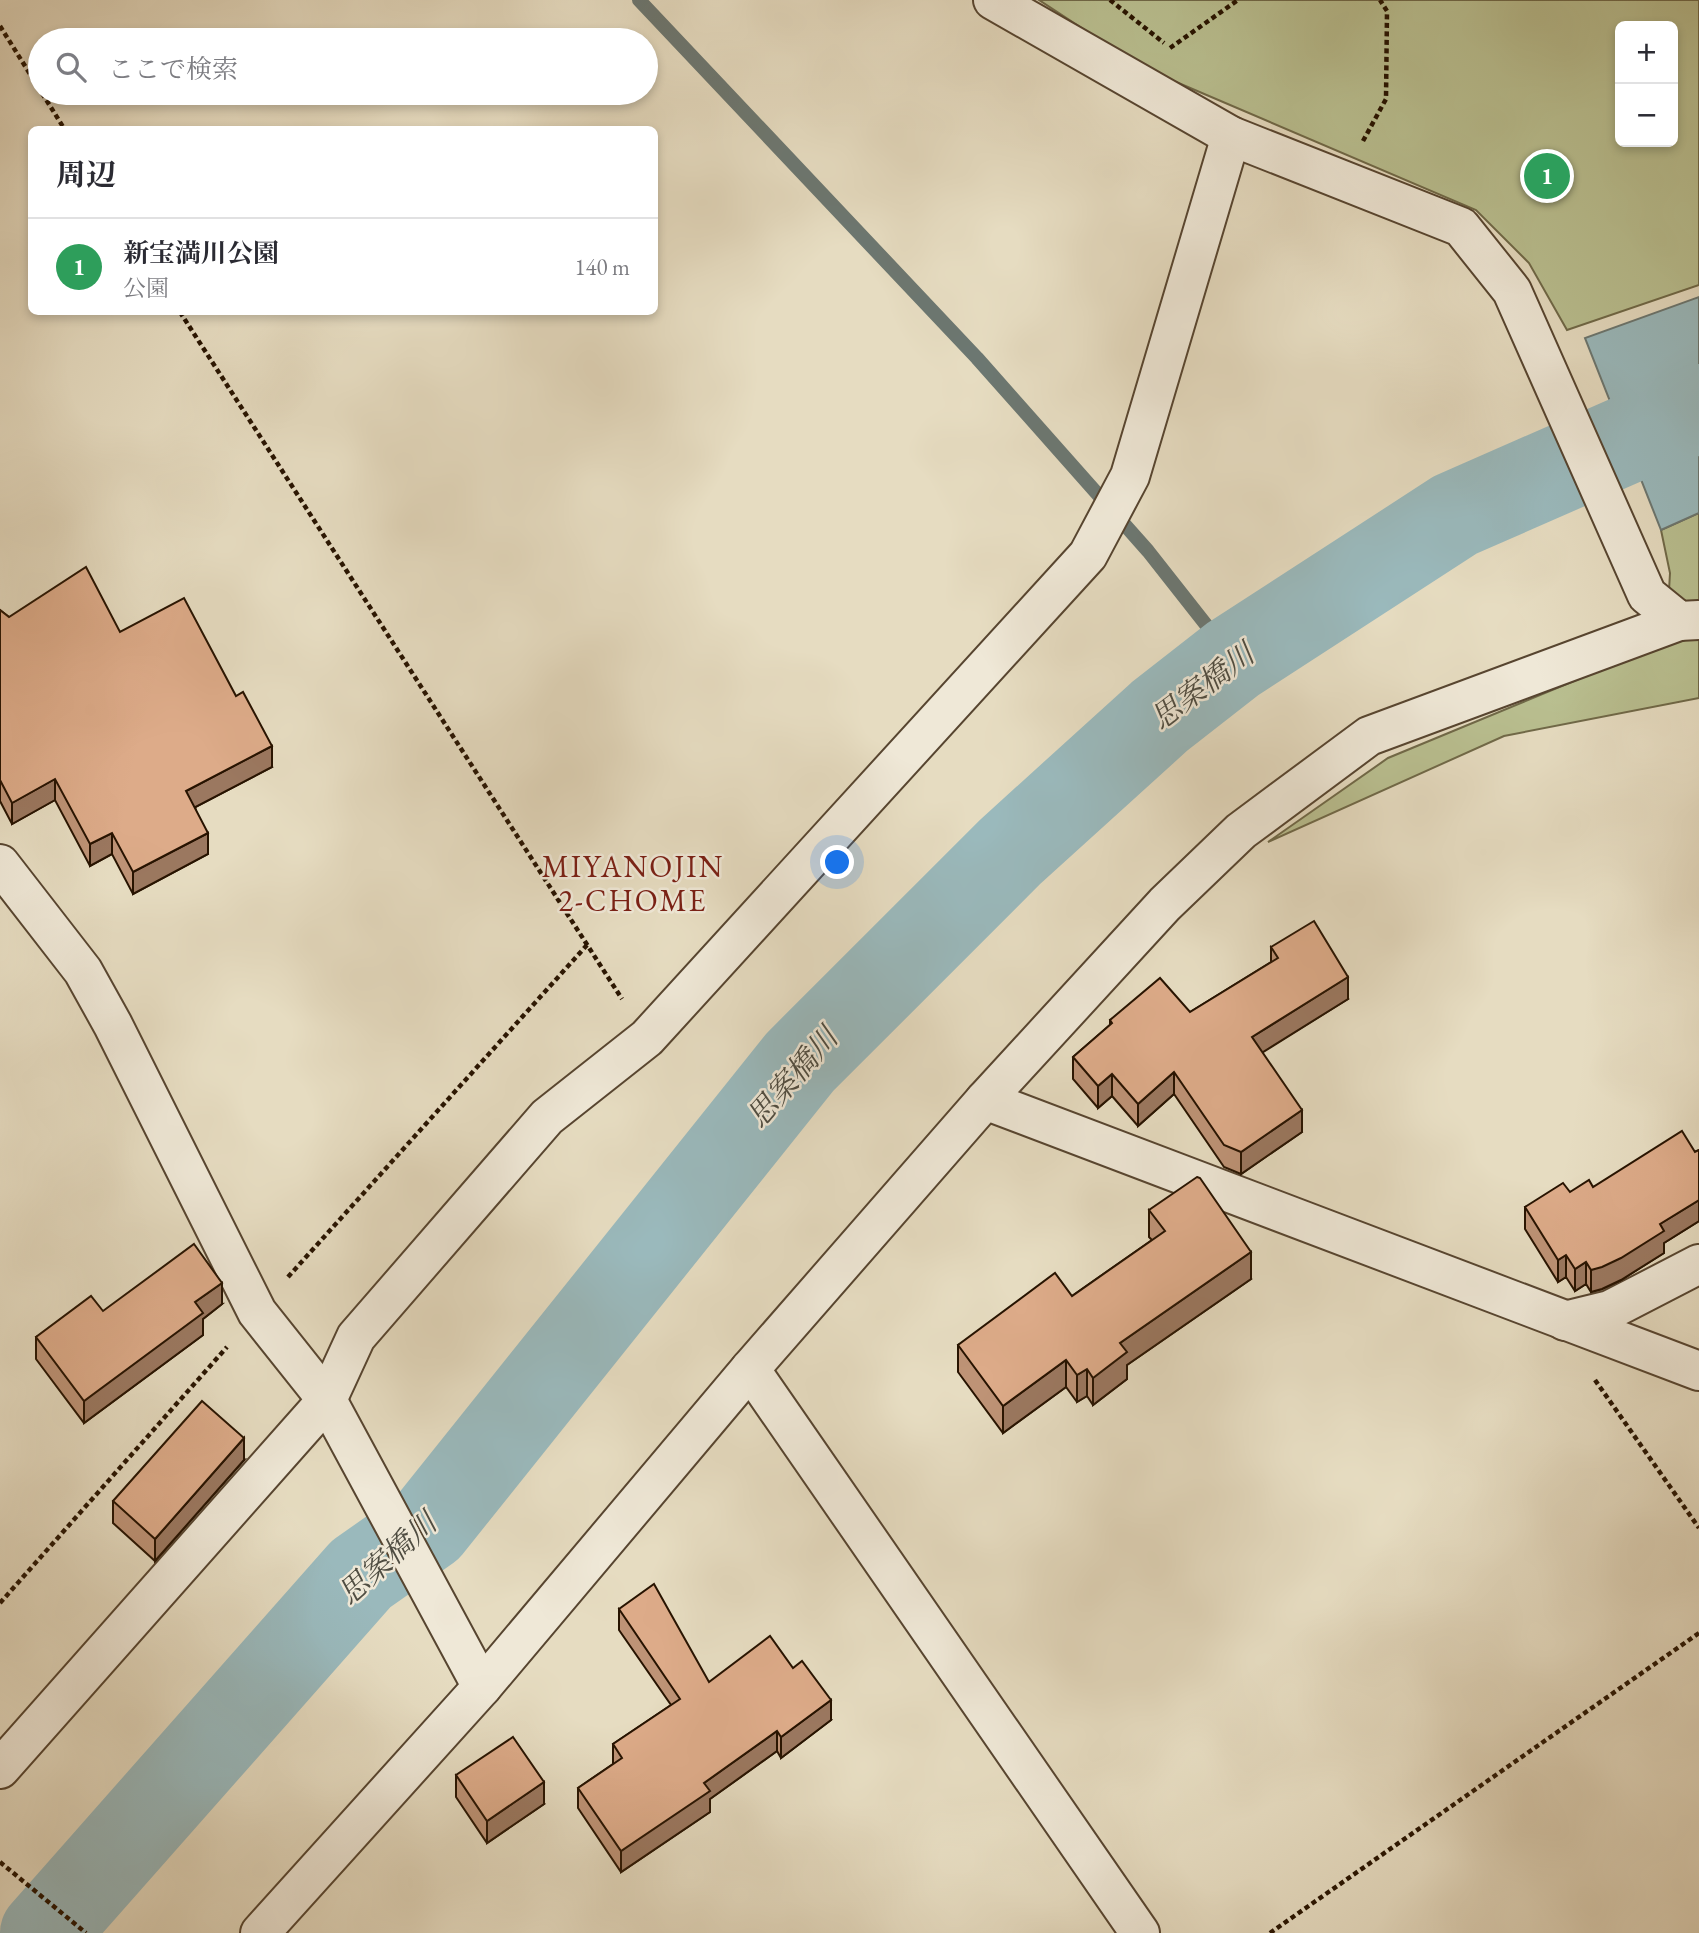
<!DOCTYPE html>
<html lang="ja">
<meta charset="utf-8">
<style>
:root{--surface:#fff;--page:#f7f7f7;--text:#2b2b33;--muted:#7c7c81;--line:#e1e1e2;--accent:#8f2418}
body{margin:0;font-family:"EB Garamond","Noto Serif JP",serif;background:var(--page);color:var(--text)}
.controls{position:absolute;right:21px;top:21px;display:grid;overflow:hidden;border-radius:10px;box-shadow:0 4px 10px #0003}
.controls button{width:63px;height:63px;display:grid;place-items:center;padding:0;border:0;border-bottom:2px solid var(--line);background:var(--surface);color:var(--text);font:35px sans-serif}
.you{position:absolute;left:838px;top:863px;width:24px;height:24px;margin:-18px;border:5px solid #fff;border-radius:50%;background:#1a73e8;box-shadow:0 0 0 10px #1a73e833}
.badge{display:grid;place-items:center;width:46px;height:46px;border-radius:50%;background:var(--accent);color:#fff;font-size:23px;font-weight:700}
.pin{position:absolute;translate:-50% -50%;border:4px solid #fff;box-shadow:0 2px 7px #0006}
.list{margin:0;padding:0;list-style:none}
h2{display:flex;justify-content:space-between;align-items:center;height:91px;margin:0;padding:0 28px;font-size:30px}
h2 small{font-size:23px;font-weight:400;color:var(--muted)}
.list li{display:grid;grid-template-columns:46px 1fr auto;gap:21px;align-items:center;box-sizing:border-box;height:98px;padding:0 28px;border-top:2px solid var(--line)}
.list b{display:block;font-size:26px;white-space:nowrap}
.list p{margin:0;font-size:23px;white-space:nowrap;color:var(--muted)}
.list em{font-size:23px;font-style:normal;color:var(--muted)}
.icon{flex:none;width:38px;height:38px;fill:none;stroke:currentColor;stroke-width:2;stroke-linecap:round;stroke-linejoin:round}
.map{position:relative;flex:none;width:1699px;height:1933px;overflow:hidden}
.search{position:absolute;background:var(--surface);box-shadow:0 4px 10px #0003;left:28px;top:28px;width:630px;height:77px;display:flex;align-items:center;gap:18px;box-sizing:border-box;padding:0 24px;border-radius:38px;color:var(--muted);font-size:26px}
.panel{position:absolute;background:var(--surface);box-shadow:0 4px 10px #0003;left:28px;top:126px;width:630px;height:189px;border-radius:10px}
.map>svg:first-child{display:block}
.green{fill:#b9bf90;stroke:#706948;stroke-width:2;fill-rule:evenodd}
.water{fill:#9ab9bc;stroke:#6c7771;stroke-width:2}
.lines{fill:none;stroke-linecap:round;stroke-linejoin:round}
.stream{stroke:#6c7771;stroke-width:14}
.river{stroke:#9ab9bc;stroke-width:88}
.minor-casing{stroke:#574530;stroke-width:42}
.path{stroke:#271300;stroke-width:4.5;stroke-dasharray:5 3.5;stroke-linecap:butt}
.minor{stroke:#efe8d7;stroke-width:38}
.wall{fill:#be9376;stroke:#271300;stroke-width:2}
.shaded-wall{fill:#9b7860;stroke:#271300;stroke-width:2}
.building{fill:#ddab89;stroke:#271300;stroke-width:2}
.labels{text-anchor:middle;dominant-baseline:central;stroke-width:5;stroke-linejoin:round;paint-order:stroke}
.water-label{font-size:30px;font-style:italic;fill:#4f4d42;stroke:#efe8d7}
.neighbourhood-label{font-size:30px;letter-spacing:2px;fill:#7a1f14;stroke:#efe8d7}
</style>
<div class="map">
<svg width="1699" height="1933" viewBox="0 0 1699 1933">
<rect width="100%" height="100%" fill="#e6dcc1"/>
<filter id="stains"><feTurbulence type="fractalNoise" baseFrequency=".00286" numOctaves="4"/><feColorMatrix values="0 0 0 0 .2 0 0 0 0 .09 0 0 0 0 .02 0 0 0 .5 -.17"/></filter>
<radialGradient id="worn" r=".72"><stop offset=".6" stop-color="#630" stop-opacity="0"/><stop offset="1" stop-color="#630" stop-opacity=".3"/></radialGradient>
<g class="green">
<path d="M 1039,0 L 1699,0 L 1699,285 L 1567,330 L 1529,263 L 1476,210 L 1141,67 ZM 1620,26 L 1673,26 L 1673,142 L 1620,142 Z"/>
<path d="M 1699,513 L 1699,698 L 1504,736 L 1268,842 L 1388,758 L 1666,643 L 1670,573 L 1661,530 Z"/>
</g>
<path class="water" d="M 1699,297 L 1699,513 L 1661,530 L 1585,338 Z"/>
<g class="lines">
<path class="stream" d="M 639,0 L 977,358 L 1148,551 L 1233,659"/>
<path class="river" d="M 44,1933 L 361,1574 L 428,1527 L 800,1062 L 1010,852 L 1160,716 L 1233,659 L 1455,515 L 1699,408"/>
<g class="minor-casing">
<g id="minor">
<path d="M 993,0 L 1231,136 L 1461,227 L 1512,291 L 1647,595 L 1679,621 L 1699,620"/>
<path d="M 0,864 L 83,971 L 113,1025 L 257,1312 L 327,1400 L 482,1687"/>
<path d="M 985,1100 L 1165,904 L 1241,831 L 1369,736 L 1679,621"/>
<path d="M 1565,1321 L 1610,1310 L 1699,1264"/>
<path d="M 750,1369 L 1140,1933"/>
<path d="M 0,1769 L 327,1400 L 356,1337 L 547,1117 L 647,1038 L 1088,555 L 1130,476 L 1231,136"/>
<path d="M 260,1933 L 482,1687 L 750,1369 L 985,1100 L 1699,1371"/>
</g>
</g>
<g class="path">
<path d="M 1110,0 L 1164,43"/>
<path d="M 0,26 L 40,90"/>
<path d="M 1170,48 L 1238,0"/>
<path d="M 42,93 L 65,130"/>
<path d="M 1363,141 L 1386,99 L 1387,11 L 1380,0"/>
<path d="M 180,312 L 622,999"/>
<path d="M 288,1277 L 587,945"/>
<path d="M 1595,1380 L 1699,1528"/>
<path d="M 0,1603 L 227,1347"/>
<path d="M 0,1862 L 86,1933"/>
<path d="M 1270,1933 L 1699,1633"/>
</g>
<use href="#minor" class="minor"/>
</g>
<g class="wall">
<path d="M 0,610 L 9,617 L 120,632 L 272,767 L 195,807 L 208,854 L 133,894 L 112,854 L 90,866 L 55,800 L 12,824 L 0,801 Z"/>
<path d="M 1271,947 L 1348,999 L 1262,1052 L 1302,1132 L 1241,1174 L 1224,1167 L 1174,1094 L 1138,1126 L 1112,1096 L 1098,1108 L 1073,1079 L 1073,1057 L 1110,1025 L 1110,1020 L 1190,1012 L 1271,962 Z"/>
<path d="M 1699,1150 L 1699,1221 L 1664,1243 L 1664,1253 L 1621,1280 L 1602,1289 L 1591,1292 L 1586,1284 L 1575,1291 L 1566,1277 L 1558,1282 L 1525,1229 L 1525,1207 L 1570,1192 L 1593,1187 Z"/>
<path d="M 1149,1210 L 1251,1279 L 1127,1365 L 1127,1379 L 1093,1405 L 1087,1396 L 1077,1402 L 1066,1387 L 1003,1433 L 958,1372 L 958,1345 L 1072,1296 L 1152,1240 L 1149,1237 Z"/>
<path d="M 222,1304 L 203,1319 L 203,1335 L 84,1423 L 36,1359 L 36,1337 L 103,1311 Z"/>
<path d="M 244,1460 L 155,1561 L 113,1523 L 113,1501 Z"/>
<path d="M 619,1609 L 709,1682 L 831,1720 L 781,1758 L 777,1751 L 710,1799 L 710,1812 L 621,1872 L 578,1808 L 578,1788 L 613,1764 L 613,1744 L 671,1705 L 619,1630 Z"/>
<path d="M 456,1775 L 544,1804 L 487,1843 L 456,1797 Z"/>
</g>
<g class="shaded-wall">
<path d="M 272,746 L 272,767 L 186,812 L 186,791 Z"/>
<path d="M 55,779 L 55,800 L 12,824 L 12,803 Z"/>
<path d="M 112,833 L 112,854 L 90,866 L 90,844 Z"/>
<path d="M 208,833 L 208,854 L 133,894 L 133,872 Z"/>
<path d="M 1348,977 L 1348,999 L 1252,1059 L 1252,1037 Z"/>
<path d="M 1174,1072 L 1174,1094 L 1138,1126 L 1138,1104 Z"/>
<path d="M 1112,1074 L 1112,1096 L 1098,1108 L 1098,1086 Z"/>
<path d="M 1302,1110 L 1302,1132 L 1241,1174 L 1241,1152 Z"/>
<path d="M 1699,1200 L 1699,1221 L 1664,1243 L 1664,1253 L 1621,1280 L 1602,1289 L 1591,1292 L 1591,1270 L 1660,1224 Z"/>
<path d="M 1251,1252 L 1251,1279 L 1127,1365 L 1127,1379 L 1093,1405 L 1093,1378 L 1120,1343 Z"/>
<path d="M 1566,1255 L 1566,1277 L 1558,1282 L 1558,1260 Z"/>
<path d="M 1586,1262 L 1586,1284 L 1575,1291 L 1575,1269 Z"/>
<path d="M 222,1283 L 222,1304 L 203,1319 L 203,1335 L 84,1423 L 84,1401 L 195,1302 Z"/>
<path d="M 1066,1360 L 1066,1387 L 1003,1433 L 1003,1406 Z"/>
<path d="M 1087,1369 L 1087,1396 L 1077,1402 L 1077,1375 Z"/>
<path d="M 244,1438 L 244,1460 L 155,1561 L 155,1539 Z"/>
<path d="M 831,1700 L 831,1720 L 781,1758 L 781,1737 Z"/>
<path d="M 777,1731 L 777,1751 L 710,1799 L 710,1812 L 621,1872 L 621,1851 L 704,1783 Z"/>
<path d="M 544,1782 L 544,1804 L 487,1843 L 487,1821 Z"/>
</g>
<g class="building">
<path d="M 86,567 L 120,632 L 184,598 L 236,696 L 243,692 L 272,746 L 186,791 L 208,833 L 133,872 L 112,833 L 90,844 L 55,779 L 12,803 L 0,780 L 0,610 L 9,617 Z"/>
<path d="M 1314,921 L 1348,977 L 1252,1037 L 1302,1110 L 1241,1152 L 1224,1145 L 1174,1072 L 1138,1104 L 1112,1074 L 1098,1086 L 1073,1057 L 1112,1023 L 1110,1020 L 1160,978 L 1190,1012 L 1278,958 L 1271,947 Z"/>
<path d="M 1682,1131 L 1695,1152 L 1699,1150 L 1699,1200 L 1660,1224 L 1664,1231 L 1621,1258 L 1602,1267 L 1591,1270 L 1586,1262 L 1575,1269 L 1566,1255 L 1558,1260 L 1525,1207 L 1563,1183 L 1570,1192 L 1589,1180 L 1593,1187 Z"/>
<path d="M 1197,1177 L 1200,1178 L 1251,1252 L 1120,1343 L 1127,1352 L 1093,1378 L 1087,1369 L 1077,1375 L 1066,1360 L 1003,1406 L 958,1345 L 1055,1273 L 1072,1296 L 1165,1231 L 1149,1210 Z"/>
<path d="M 194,1244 L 222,1283 L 195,1302 L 203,1313 L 84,1401 L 36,1337 L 91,1296 L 103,1311 Z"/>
<path d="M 202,1401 L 244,1438 L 155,1539 L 113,1501 Z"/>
<path d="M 654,1584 L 709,1682 L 770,1636 L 793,1668 L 802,1661 L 831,1700 L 781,1737 L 777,1731 L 704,1783 L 710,1791 L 621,1851 L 578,1788 L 622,1758 L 613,1744 L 680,1699 L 619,1609 Z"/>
<path d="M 513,1737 L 544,1782 L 487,1821 L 456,1775 Z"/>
</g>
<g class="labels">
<g class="water-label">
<text transform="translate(1202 686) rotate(-37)">思案橋川</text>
<text transform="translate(792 1077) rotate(-49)">思案橋川</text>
<text transform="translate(387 1558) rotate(-42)">思案橋川</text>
</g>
<g class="neighbourhood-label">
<text x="633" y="866">MIYANOJIN<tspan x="633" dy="34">2-CHOME</tspan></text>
</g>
</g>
<rect width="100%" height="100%" filter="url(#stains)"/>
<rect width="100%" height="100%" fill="url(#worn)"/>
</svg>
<div class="controls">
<button>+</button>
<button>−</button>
</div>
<div class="you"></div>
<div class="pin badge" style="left:1547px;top:176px;background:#2e9e5b">1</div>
<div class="search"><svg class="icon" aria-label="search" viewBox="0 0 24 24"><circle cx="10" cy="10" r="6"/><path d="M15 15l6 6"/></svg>ここで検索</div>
<section class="panel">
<h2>周辺<small></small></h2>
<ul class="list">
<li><span class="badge" style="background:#2e9e5b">1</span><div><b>新宝満川公園</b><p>公園</p></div><em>140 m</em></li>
</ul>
</section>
</div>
